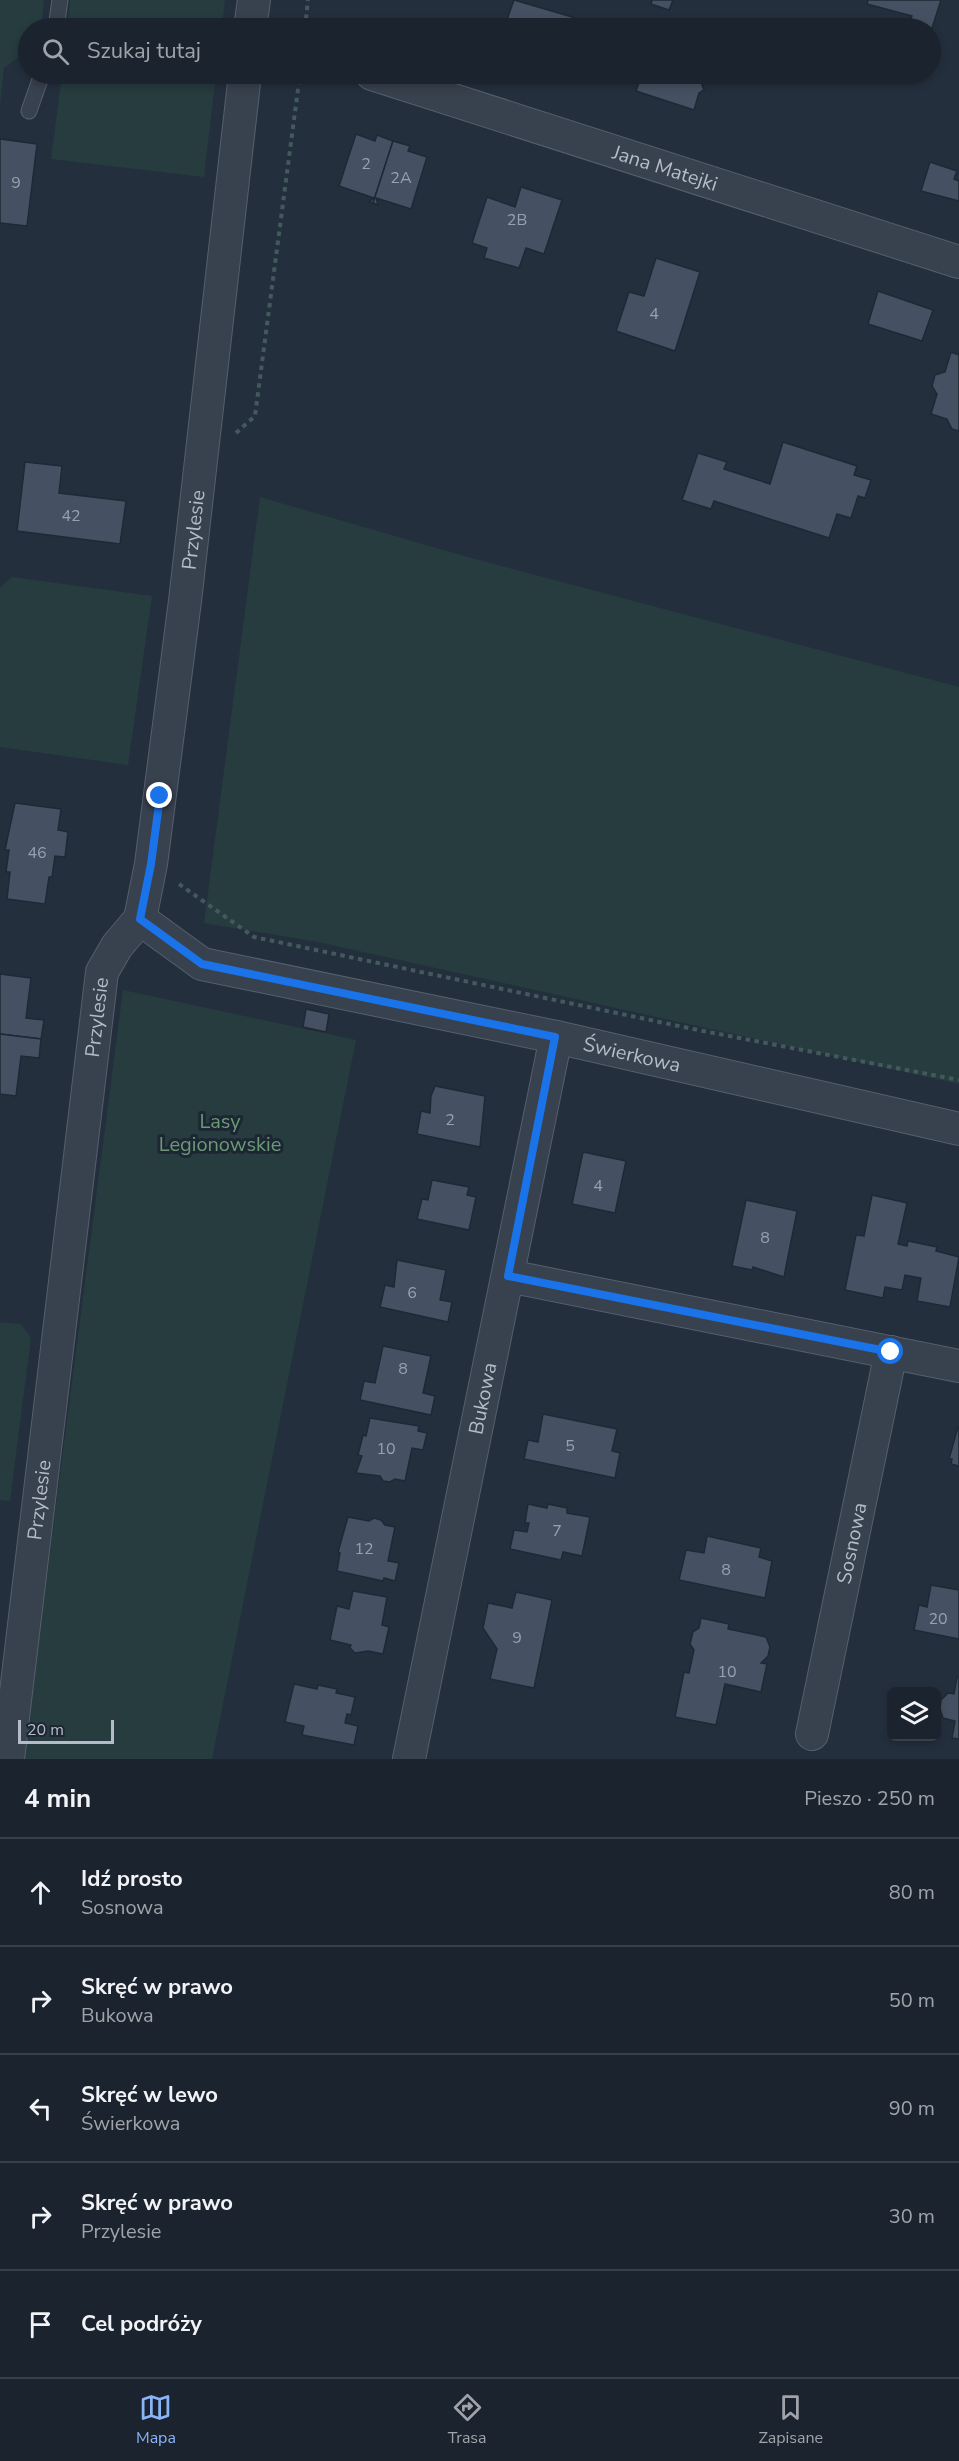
<!DOCTYPE html>
<html lang="pl">
<meta charset="utf-8">
<style>
:root{--surface:#1b232e;--page:#282f3a;--text:#f1f3f6;--muted:#a0a4aa;--line:#39404a;--accent:#8ab4f8}
body{margin:0;font-family:"Nunito Sans",sans-serif;background:var(--page);color:var(--text)}
.controls{position:absolute;right:18px;bottom:18px;display:grid;overflow:hidden;border-radius:9px;box-shadow:0 3px 9px #0003}
.controls button{width:54px;height:54px;display:grid;place-items:center;padding:0;border:0;border-bottom:2px solid var(--line);background:var(--surface);color:var(--text);font:30px sans-serif}
.scale{position:absolute;left:18px;bottom:15px;width:96px;box-sizing:border-box;padding-left:6px;border:3px solid #b4bcc9;border-top:0;font-size:16px;line-height:21px;white-space:nowrap;color:#b4bcc9;-webkit-text-stroke:4px #1d2633;paint-order:stroke}
.stop{position:absolute;width:18px;height:18px;margin:-14px;border:4px solid #1a73e8;border-radius:50%;background:#fff}
.stop.end{background:#1a73e8;border-color:#fff;box-shadow:0 2px 6px #0008}
.list{margin:0;padding:0;list-style:none}
h2{display:flex;justify-content:space-between;align-items:center;height:78px;margin:0;padding:0 24px;font-size:26px}
h2 small{font-size:20px;font-weight:400;color:var(--muted)}
.list li{display:grid;grid-template-columns:39px 1fr auto;gap:18px;align-items:center;box-sizing:border-box;height:108px;padding:0 24px;border-top:2px solid var(--line)}
.list b{display:block;font-size:22px;white-space:nowrap}
.list p{margin:0;font-size:20px;white-space:nowrap;color:var(--muted)}
.list em{font-size:20px;font-style:normal;color:var(--muted)}
.icon{flex:none;width:33px;height:33px;fill:none;stroke:currentColor;stroke-width:2;stroke-linecap:round;stroke-linejoin:round}
.map{position:relative;flex:none;width:959px;height:1759px;overflow:hidden}
.search{position:absolute;background:var(--surface);box-shadow:0 3px 9px #0003;left:18px;right:18px;top:18px;height:66px;display:flex;align-items:center;gap:15px;box-sizing:border-box;padding:0 21px;border-radius:33px;color:var(--muted);font-size:22px}
.sheet{height:618px;background:var(--surface)}
nav{display:flex;justify-content:space-around;align-items:center;box-sizing:border-box;height:84px;border-top:2px solid var(--line);background:var(--surface);font-size:16px;color:var(--muted)}
nav a{display:grid;justify-items:center;gap:3px}
nav .on{color:var(--accent)}
.map>svg:first-child{display:block}
.green{fill:#263c3f}
.building{fill:#455162;stroke:#1f2835;stroke-width:1.5}
.lines{fill:none;stroke-linecap:round;stroke-linejoin:round}
.lane-casing{stroke:#565f6c;stroke-width:17}
.street-casing{stroke:#565f6c;stroke-width:34}
.path{stroke:#44595c;stroke-width:4;stroke-dasharray:4.5 4.5;stroke-linecap:butt}
.lane{stroke:#38414e;stroke-width:15}
.street{stroke:#38414e;stroke-width:32}
.route{stroke:#1a73e8;stroke-width:8}
.labels{text-anchor:middle;dominant-baseline:central;stroke-width:6;stroke-linejoin:round;paint-order:stroke}
.number-label{font-size:16px;fill:#98a1af}
.street-label{font-size:20px;fill:#b4bcc9;stroke:#1d2633}
.park-label{font-size:20px;fill:#6b9a76;stroke:#1d2633}
</style>
<div class="map">
<svg width="959" height="1759" viewBox="0 0 959 1759">
<rect width="100%" height="100%" fill="#242f3e"/>
<g class="green">
<path d="M 0,0 L 44,0 L 41,28 L 28,28 L 28,50 L 4,68 L 0,106 Z"/>
<path d="M 70,0 L 225,0 L 222,28 L 67,28 Z"/>
<path d="M 62,74 L 216,74 L 204,177 L 51,159 Z"/>
<path d="M 260,497 L 464,556 L 959,687 L 959,1084 L 318,942 L 204,923 Z"/>
<path d="M 12,577 L 152,596 L 128,765 L 0,747 L 0,588 Z"/>
<path d="M 123,990 L 356,1040 L 212,1759 L 23,1759 Z"/>
<path d="M 0,1322 L 21,1324 L 31,1338 L 10,1501 L 0,1500 Z"/>
</g>
<g class="building">
<path d="M 514,0 L 603,26 L 602,28 L 504,28 Z"/>
<path d="M 652,0 L 673,0 L 669,10 L 651,4 Z"/>
<path d="M 868,0 L 941,0 L 932,28 L 910,21 L 912,16 L 867,4 Z"/>
<path d="M 642,74 L 706,74 L 702,85 L 704,90 L 699,93 L 694,110 L 636,91 Z"/>
<path d="M 356,134 L 375,141 L 377,135 L 393,141 L 373,203 L 369,202 L 374,198 L 339,186 Z"/>
<path d="M 0,139 L 37,144 L 27,226 L 0,223 Z"/>
<path d="M 393,141 L 410,146 L 408,151 L 427,157 L 411,209 L 376,198 L 378,205 L 373,203 Z"/>
<path d="M 930,162 L 957,171 L 954,179 L 959,181 L 959,201 L 921,191 Z"/>
<path d="M 521,187 L 562,200 L 544,254 L 526,248 L 519,268 L 484,258 L 487,248 L 472,243 L 487,197 L 515,207 Z"/>
<path d="M 656,258 L 700,272 L 675,351 L 616,331 L 629,292 L 644,296 Z"/>
<path d="M 878,291 L 933,310 L 922,341 L 868,324 Z"/>
<path d="M 951,352 L 959,355 L 959,431 L 952,429 L 947,419 L 931,414 L 937,394 L 932,386 L 935,375 L 945,372 Z"/>
<path d="M 783,442 L 857,466 L 854,475 L 871,480 L 865,498 L 858,496 L 851,518 L 837,514 L 829,538 L 714,501 L 711,509 L 682,500 L 698,453 L 727,462 L 724,469 L 770,484 Z"/>
<path d="M 25,462 L 62,466 L 59,493 L 126,501 L 120,544 L 17,531 Z"/>
<path d="M 15,803 L 61,809 L 58,830 L 68,832 L 65,857 L 55,856 L 52,877 L 49,877 L 45,904 L 7,899 L 10,872 L 6,872 L 9,850 L 5,850 Z"/>
<path d="M 0,974 L 31,978 L 26,1018 L 44,1020 L 41,1039 L 0,1034 Z"/>
<path d="M 306,1009 L 329,1014 L 326,1032 L 303,1027 Z"/>
<path d="M 0,1034 L 41,1039 L 39,1058 L 21,1056 L 16,1096 L 0,1094 Z"/>
<path d="M 435,1086 L 485,1096 L 480,1147 L 417,1134 L 421,1111 L 430,1113 L 431,1096 Z"/>
<path d="M 583,1152 L 626,1161 L 615,1213 L 572,1204 Z"/>
<path d="M 432,1180 L 469,1187 L 467,1195 L 476,1197 L 469,1230 L 417,1219 L 422,1199 L 428,1200 Z"/>
<path d="M 872,1195 L 907,1203 L 898,1244 L 907,1246 L 908,1241 L 937,1247 L 936,1251 L 959,1257 L 950,1307 L 917,1301 L 921,1278 L 905,1275 L 902,1290 L 885,1287 L 883,1298 L 845,1290 L 856,1235 L 864,1236 Z"/>
<path d="M 746,1200 L 797,1211 L 784,1277 L 753,1267 L 752,1270 L 732,1266 Z"/>
<path d="M 397,1260 L 446,1270 L 440,1300 L 452,1302 L 448,1322 L 380,1307 L 385,1285 L 394,1287 Z"/>
<path d="M 383,1346 L 431,1356 L 423,1393 L 435,1396 L 431,1415 L 360,1400 L 364,1381 L 375,1383 Z"/>
<path d="M 543,1414 L 617,1429 L 612,1451 L 620,1453 L 615,1478 L 524,1459 L 528,1440 L 538,1442 Z"/>
<path d="M 370,1418 L 419,1426 L 418,1431 L 427,1433 L 423,1450 L 412,1448 L 405,1481 L 395,1479 L 390,1482 L 383,1481 L 380,1476 L 356,1473 L 362,1456 L 358,1455 L 363,1435 L 366,1436 Z"/>
<path d="M 958,1427 L 959,1428 L 959,1466 L 951,1464 L 952,1459 L 949,1459 Z"/>
<path d="M 528,1504 L 547,1508 L 548,1504 L 567,1508 L 567,1513 L 590,1517 L 582,1556 L 563,1552 L 561,1560 L 510,1549 L 514,1530 L 527,1532 L 529,1523 L 525,1523 Z"/>
<path d="M 348,1517 L 369,1521 L 374,1518 L 381,1520 L 385,1525 L 395,1527 L 388,1561 L 399,1563 L 395,1581 L 384,1578 L 383,1581 L 337,1571 L 340,1553 L 338,1552 Z"/>
<path d="M 707,1536 L 761,1548 L 759,1557 L 772,1561 L 765,1598 L 679,1580 L 686,1550 L 704,1553 Z"/>
<path d="M 931,1585 L 959,1590 L 959,1639 L 914,1630 L 919,1605 L 927,1607 Z"/>
<path d="M 353,1591 L 387,1597 L 382,1625 L 389,1627 L 383,1654 L 368,1651 L 355,1653 L 350,1648 L 351,1645 L 330,1640 L 337,1606 L 349,1609 Z"/>
<path d="M 516,1592 L 552,1600 L 534,1688 L 490,1679 L 497,1649 L 483,1628 L 488,1603 L 512,1608 Z"/>
<path d="M 701,1618 L 729,1624 L 728,1629 L 766,1637 L 770,1647 L 768,1656 L 761,1663 L 767,1664 L 761,1692 L 725,1684 L 716,1725 L 675,1717 L 684,1672 L 689,1673 L 694,1650 L 690,1644 L 693,1632 L 699,1628 Z"/>
<path d="M 957,1677 L 959,1678 L 959,1739 L 952,1738 L 955,1721 L 943,1718 L 940,1709 L 941,1700 L 948,1693 L 954,1694 Z"/>
<path d="M 294,1684 L 317,1689 L 318,1685 L 337,1689 L 336,1693 L 355,1697 L 351,1715 L 347,1714 L 345,1723 L 358,1726 L 354,1745 L 302,1735 L 304,1726 L 285,1722 Z"/>
</g>
<g class="lines">
<g class="lane-casing">
<g id="lane">
<path d="M 56,28 L 60,0"/>
<path d="M 29,111 L 42,74"/>
</g>
</g>
<g class="street-casing">
<g id="street">
<path d="M 250,28 L 254,0"/>
<path id="s1" d="M 372,74 L 959,262"/>
<path id="s2" d="M 140,919 L 202,964 L 556,1037 L 959,1129"/>
<path d="M 508,1276 L 959,1366"/>
<path id="s3" d="M 812,1734 L 891,1352"/>
<path id="s4" d="M 8,1759 L 102,972 L 117,946 L 140,919 L 151,864 L 185,601 L 245,74"/>
<path id="s5" d="M 409,1759 L 556,1037"/>
</g>
</g>
<g class="path">
<path d="M 305,28 L 308,0"/>
<path d="M 236,433 L 255,416 L 300,74"/>
<path d="M 179,884 L 254,937 L 698,1030 L 959,1080"/>
</g>
<use href="#lane" class="lane"/>
<use href="#street" class="street"/>
</g>
<g class="lines">
<path class="route" d="M 160,796 L 151,864 L 140,919 L 202,964 L 555,1037 L 508,1276 L 891,1352"/>
</g>
<g class="labels">
<g class="number-label">
<text x="366" y="164">2</text>
<text x="401" y="178">2A</text>
<text x="16" y="183">9</text>
<text x="517" y="220">2B</text>
<text x="654" y="314">4</text>
<text x="71" y="516">42</text>
<text x="37" y="853">46</text>
<text x="450" y="1120">2</text>
<text x="598" y="1186">4</text>
<text x="765" y="1238">8</text>
<text x="412" y="1293">6</text>
<text x="403" y="1369">8</text>
<text x="570" y="1446">5</text>
<text x="386" y="1449">10</text>
<text x="557" y="1531">7</text>
<text x="364" y="1549">12</text>
<text x="726" y="1570">8</text>
<text x="938" y="1619">20</text>
<text x="517" y="1638">9</text>
<text x="727" y="1672">10</text>
</g>
<g class="street-label">
<text stroke="none"><textPath href="#s1" startOffset="308">Jana Matejki</textPath></text>
<text stroke="none"><textPath href="#s4" startOffset="1251">Przylesie</textPath></text>
<text stroke="none"><textPath href="#s4" startOffset="747">Przylesie</textPath></text>
<text stroke="none"><textPath href="#s2" startOffset="516">Świerkowa</textPath></text>
<text stroke="none"><textPath href="#s5" startOffset="368">Bukowa</textPath></text>
<text stroke="none"><textPath href="#s4" startOffset="261">Przylesie</textPath></text>
<text stroke="none"><textPath href="#s3" startOffset="195">Sosnowa</textPath></text>
</g>
<g class="park-label">
<text x="220" y="1121">Lasy<tspan x="220" dy="23">Legionowskie</tspan></text>
</g>
</g>
</svg>
<div class="controls">
<button><svg class="icon" aria-label="layers" viewBox="0 0 24 24"><path d="M12 4l9 5-9 5-9-5zM3 14l9 5 9-5"/></svg></button>
</div>
<div class="scale">20 m</div>
<div class="stop" style="left:891px;top:1352px"></div>
<div class="stop end" style="left:160px;top:796px"></div>
<div class="search"><svg class="icon" aria-label="search" viewBox="0 0 24 24"><circle cx="10" cy="10" r="6"/><path d="M15 15l6 6"/></svg>Szukaj tutaj</div>
</div>
<section class="sheet">
<h2>4 min<small>Pieszo · 250 m</small></h2>
<ul class="list">
<li><svg class="icon" aria-label="ahead" viewBox="0 0 24 24"><path d="M12 20V5M6 11l6-6 6 6"/></svg><div><b>Idź prosto</b><p>Sosnowa</p></div><em>80 m</em></li>
<li><svg class="icon" aria-label="right" viewBox="0 0 24 24"><path d="M7 20v-9h11M14 6l5 5-5 5"/></svg><div><b>Skręć w prawo</b><p>Bukowa</p></div><em>50 m</em></li>
<li><svg class="icon" aria-label="left" viewBox="0 0 24 24"><path d="M17 20v-9H6M10 6l-5 5 5 5"/></svg><div><b>Skręć w lewo</b><p>Świerkowa</p></div><em>90 m</em></li>
<li><svg class="icon" aria-label="right" viewBox="0 0 24 24"><path d="M7 20v-9h11M14 6l5 5-5 5"/></svg><div><b>Skręć w prawo</b><p>Przylesie</p></div><em>30 m</em></li>
<li><svg class="icon" aria-label="arrive" viewBox="0 0 24 24"><path d="M6 21V4h12l-3 4 3 4H6"/></svg><div><b>Cel podróży</b></div></li>
</ul>
</section>
<nav>
<a class="on"><svg class="icon" aria-label="map" viewBox="0 0 24 24"><path d="M3 6l6-2 6 2 6-2v14l-6 2-6-2-6 2zM9 4v14M15 6v14"/></svg>Mapa</a>
<a><svg class="icon" aria-label="directions" viewBox="0 0 24 24"><path d="M12 3l9 9-9 9-9-9zM9 14v-3h6M13 9l2 2-2 2"/></svg>Trasa</a>
<a><svg class="icon" aria-label="saved" viewBox="0 0 24 24"><path d="M7 4h10v16l-5-4-5 4z"/></svg>Zapisane</a>
</nav>
